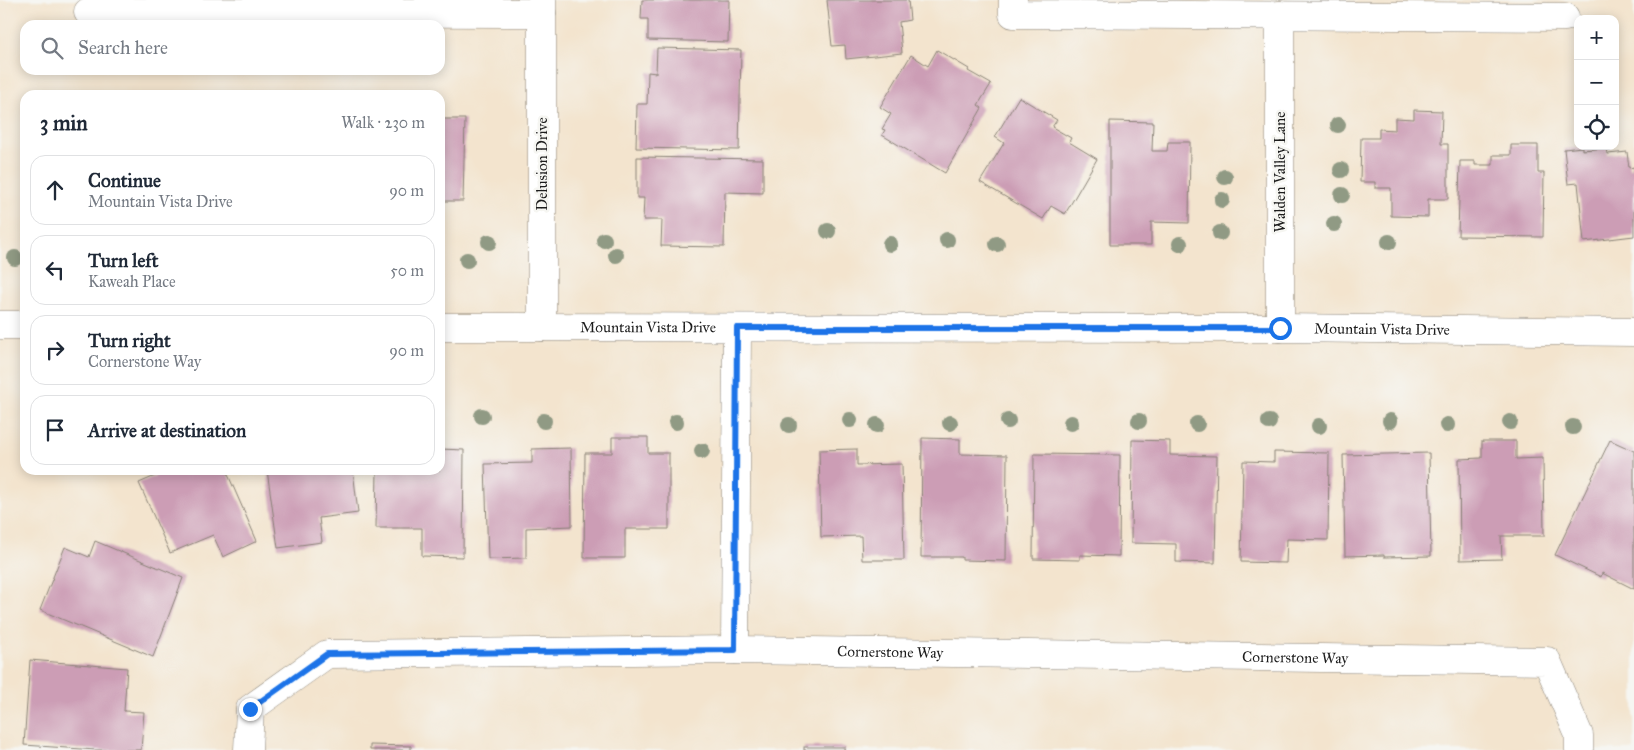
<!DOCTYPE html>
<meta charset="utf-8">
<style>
:root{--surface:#fff;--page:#f2f2f3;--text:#1f2937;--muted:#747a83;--line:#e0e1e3}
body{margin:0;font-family:"IM FELL Great Primer",serif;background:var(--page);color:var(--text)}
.controls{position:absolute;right:15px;top:15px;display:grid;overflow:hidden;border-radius:10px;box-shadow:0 2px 12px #0003}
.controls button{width:45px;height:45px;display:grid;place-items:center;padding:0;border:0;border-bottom:1px solid var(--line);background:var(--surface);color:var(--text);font:25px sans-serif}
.stop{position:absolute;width:15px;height:15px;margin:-11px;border:4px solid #1a73e8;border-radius:50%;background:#fff}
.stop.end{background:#1a73e8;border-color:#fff;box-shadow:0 1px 5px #0008}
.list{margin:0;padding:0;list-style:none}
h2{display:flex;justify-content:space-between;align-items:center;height:65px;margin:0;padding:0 20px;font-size:21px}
h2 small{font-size:16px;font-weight:400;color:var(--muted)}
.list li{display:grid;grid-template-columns:32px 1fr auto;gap:15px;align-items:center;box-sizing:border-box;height:70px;margin:0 10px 10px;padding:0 10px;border:1px solid var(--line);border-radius:15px}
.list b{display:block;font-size:19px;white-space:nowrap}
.list p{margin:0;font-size:16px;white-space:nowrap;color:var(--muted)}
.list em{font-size:16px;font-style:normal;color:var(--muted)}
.icon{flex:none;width:28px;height:28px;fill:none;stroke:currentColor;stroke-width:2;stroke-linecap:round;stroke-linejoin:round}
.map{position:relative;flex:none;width:1634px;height:750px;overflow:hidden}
.search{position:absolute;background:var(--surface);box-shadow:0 2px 12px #0003;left:20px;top:20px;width:425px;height:55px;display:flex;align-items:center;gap:12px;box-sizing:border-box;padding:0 18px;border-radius:15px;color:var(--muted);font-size:19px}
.panel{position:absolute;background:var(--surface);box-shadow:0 2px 12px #0003;left:20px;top:90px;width:425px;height:385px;border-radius:15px}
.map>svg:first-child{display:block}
.building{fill:#cc9db5}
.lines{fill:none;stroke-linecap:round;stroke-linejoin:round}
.street-casing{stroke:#888075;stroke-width:29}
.secondary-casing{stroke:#888075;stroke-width:29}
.street{stroke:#fff;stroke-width:28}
.secondary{stroke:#fff;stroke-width:28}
.tree{fill:#909a84}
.route{stroke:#1a73e8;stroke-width:6}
.labels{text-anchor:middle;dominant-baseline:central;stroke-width:5;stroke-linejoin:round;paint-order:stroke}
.street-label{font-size:15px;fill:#1c1c1c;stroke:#f6f6f2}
</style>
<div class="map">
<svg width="1634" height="750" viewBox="0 0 1634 750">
<rect width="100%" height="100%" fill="#f6f6f2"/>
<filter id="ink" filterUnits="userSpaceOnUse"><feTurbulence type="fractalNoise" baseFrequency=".02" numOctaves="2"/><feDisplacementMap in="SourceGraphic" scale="10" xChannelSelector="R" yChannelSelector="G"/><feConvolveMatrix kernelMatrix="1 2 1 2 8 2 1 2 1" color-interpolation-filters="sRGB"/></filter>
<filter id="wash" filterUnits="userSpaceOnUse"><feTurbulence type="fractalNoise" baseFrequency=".0096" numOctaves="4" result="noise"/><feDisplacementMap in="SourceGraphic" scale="20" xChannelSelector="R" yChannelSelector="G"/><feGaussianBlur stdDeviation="1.12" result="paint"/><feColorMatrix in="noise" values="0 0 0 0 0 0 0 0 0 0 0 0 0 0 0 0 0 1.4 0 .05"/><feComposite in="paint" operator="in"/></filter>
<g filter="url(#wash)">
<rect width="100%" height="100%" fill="#f3e4ce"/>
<g id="blocks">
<g class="building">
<path d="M 642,0 L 729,0 L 728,42 L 648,40 L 648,19 L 641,19 Z"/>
<path d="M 827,0 L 908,0 L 910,20 L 899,22 L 902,53 L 846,59 L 845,45 L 832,46 Z"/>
<path d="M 657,48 L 741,50 L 739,150 L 636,148 L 637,104 L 647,104 L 648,72 L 656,73 Z"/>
<path d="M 937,50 L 969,69 L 968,71 L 991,84 L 978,105 L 982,108 L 945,173 L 882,135 L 885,130 L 882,129 L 891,114 L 880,107 L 911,55 L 928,66 Z"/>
<path d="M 1019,97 L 1057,120 L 1052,127 L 1071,138 L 1069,142 L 1097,159 L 1065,214 L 1051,206 L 1043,219 L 980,182 L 1004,143 L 995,137 Z"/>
<path d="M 1414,110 L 1442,111 L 1441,144 L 1448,144 L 1448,199 L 1428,199 L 1428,217 L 1391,216 L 1391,188 L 1375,188 L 1375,182 L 1360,182 L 1361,138 L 1379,138 L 1379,129 L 1395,130 L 1395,118 L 1414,119 Z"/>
<path d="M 440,119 L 465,119 L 463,201 L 440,201 Z"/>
<path d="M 1110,121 L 1153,122 L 1152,151 L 1167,151 L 1168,142 L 1190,142 L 1189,223 L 1151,222 L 1151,245 L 1110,245 Z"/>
<path d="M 1511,145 L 1538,145 L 1538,173 L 1544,173 L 1543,237 L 1458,236 L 1460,161 L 1475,161 L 1475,165 L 1493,165 L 1493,155 L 1511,155 Z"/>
<path d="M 1582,147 L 1582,150 L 1607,148 L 1608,154 L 1627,152 L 1629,168 L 1634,167 L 1634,236 L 1584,242 L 1578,183 L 1568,184 L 1564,149 Z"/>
<path d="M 637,157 L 763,159 L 763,193 L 725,192 L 724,247 L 661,246 L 662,220 L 643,220 L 644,198 L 637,198 Z"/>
<path d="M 612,437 L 648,437 L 648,453 L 669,453 L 669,529 L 625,529 L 625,558 L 584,558 L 585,453 L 612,453 Z"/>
<path d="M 922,438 L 960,439 L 960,454 L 1007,455 L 1006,561 L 962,560 L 962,557 L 921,557 Z"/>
<path d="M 1132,440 L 1170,441 L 1170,455 L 1217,456 L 1215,563 L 1176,562 L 1176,544 L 1131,543 Z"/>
<path d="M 1610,440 L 1634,451 L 1634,589 L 1602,573 L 1601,577 L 1555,555 Z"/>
<path d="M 1482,441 L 1516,441 L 1516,459 L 1543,458 L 1544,536 L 1501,536 L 1502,559 L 1460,560 L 1459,459 L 1482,458 Z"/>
<path d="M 571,448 L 572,526 L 526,528 L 526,558 L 488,559 L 485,464 L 532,463 L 532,449 Z"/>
<path d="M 440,449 L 464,450 L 463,557 L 422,556 L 422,528 L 376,528 L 377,470 L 440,470 Z"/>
<path d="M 857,449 L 857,465 L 902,464 L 904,560 L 862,560 L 861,536 L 821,537 L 819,450 Z"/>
<path d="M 1274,452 L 1329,453 L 1328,540 L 1287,539 L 1286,563 L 1241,562 L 1243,461 L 1274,462 Z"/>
<path d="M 1429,453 L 1431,556 L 1384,557 L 1384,555 L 1345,556 L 1343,455 Z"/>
<path d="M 1034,454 L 1120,455 L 1119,556 L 1080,555 L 1080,560 L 1033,559 Z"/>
<path d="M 169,470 L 226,470 L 257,541 L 223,557 L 213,535 L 170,553 L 139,483 Z"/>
<path d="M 267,470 L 353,470 L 358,513 L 319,518 L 322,542 L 278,548 Z"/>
<path d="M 95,541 L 183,578 L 153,657 L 40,610 L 65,547 L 89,557 Z"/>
<path d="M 30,660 L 127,668 L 124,711 L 144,712 L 141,750 L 96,750 L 24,745 Z"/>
<path d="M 370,745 L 411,746 L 411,750 L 370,750 Z"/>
<rect x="804" y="747" width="41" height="3"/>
</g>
</g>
</g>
<g filter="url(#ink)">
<use href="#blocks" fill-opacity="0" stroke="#888075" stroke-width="1"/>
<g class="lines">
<g class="street-casing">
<g id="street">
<path d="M 1013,0 L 1013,14 L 1565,17"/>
<path d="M 88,12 L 542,13"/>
<path d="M 1280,15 L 1280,328"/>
<path d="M 542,327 L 542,0"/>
<path d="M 735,650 L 737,328"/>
<path id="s1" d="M 248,750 L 250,709 L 327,654 L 735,650 L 1547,661 L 1579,735 L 1579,750"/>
</g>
</g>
<g class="secondary-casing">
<g id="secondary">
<path d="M 0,325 L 25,325"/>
<path id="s2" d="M 440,327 L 1280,328 L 1634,332"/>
</g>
</g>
<use href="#street" class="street"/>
<use href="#secondary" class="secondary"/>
</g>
<g class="tree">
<circle cx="1338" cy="125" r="8"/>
<circle cx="1341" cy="170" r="8"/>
<circle cx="1225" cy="177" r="8"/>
<circle cx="1342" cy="195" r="8"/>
<circle cx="1222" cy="200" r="8"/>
<circle cx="1334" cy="224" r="8"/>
<circle cx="828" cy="231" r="8"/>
<circle cx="1220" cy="233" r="8"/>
<circle cx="604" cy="240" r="8"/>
<circle cx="947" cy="240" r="8"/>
<circle cx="489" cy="242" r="8"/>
<circle cx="1389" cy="242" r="8"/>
<circle cx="890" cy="244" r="8"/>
<circle cx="997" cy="244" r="8"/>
<circle cx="1180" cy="244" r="8"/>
<circle cx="616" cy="255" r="8"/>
<circle cx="15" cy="258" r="8"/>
<circle cx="467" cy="260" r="8"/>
<circle cx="482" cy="416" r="8"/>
<circle cx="850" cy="420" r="8"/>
<circle cx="544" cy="421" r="8"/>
<circle cx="1008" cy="421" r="8"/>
<circle cx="1139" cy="421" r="8"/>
<circle cx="1390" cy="421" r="8"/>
<circle cx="676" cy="422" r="8"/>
<circle cx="1269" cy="422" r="8"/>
<circle cx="1510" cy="422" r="8"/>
<circle cx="950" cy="423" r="8"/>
<circle cx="1071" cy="423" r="8"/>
<circle cx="1197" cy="424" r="8"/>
<circle cx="789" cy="425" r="8"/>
<circle cx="877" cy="425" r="8"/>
<circle cx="1447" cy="425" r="8"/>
<circle cx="1319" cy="426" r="8"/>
<circle cx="1573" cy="427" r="8"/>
<circle cx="702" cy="451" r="8"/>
</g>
</g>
<g class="lines" filter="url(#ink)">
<path class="route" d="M 250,709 L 327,654 L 735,650 L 737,328 L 1280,328"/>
</g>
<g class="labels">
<g class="street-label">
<text transform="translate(542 164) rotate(-90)">Delusion Drive</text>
<text transform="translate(1280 172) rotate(-90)">Walden Valley Lane</text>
<text stroke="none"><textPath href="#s2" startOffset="208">Mountain Vista Drive</textPath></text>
<text stroke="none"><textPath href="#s2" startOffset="942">Mountain Vista Drive</textPath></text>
<text stroke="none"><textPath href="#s1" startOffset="699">Cornerstone Way</textPath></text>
<text stroke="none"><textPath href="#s1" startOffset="1104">Cornerstone Way</textPath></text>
</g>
</g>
</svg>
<div class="controls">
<button>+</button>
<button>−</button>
<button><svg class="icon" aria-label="locate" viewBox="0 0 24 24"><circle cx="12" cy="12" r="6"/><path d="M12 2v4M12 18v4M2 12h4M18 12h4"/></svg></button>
</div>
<div class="stop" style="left:1280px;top:328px"></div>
<div class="stop end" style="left:250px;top:709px"></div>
<div class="search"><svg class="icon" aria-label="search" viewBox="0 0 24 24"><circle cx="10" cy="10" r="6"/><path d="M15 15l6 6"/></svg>Search here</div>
<section class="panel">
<h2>3 min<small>Walk · 230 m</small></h2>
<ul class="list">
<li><svg class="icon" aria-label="ahead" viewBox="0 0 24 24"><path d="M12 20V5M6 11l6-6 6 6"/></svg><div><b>Continue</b><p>Mountain Vista Drive</p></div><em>90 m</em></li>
<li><svg class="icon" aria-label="left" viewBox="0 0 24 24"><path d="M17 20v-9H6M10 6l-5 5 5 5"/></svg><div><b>Turn left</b><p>Kaweah Place</p></div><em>50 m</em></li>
<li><svg class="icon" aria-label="right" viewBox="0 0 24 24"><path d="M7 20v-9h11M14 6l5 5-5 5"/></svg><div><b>Turn right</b><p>Cornerstone Way</p></div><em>90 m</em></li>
<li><svg class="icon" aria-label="arrive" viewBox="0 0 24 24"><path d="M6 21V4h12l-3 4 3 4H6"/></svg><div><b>Arrive at destination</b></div></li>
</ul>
</section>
</div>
